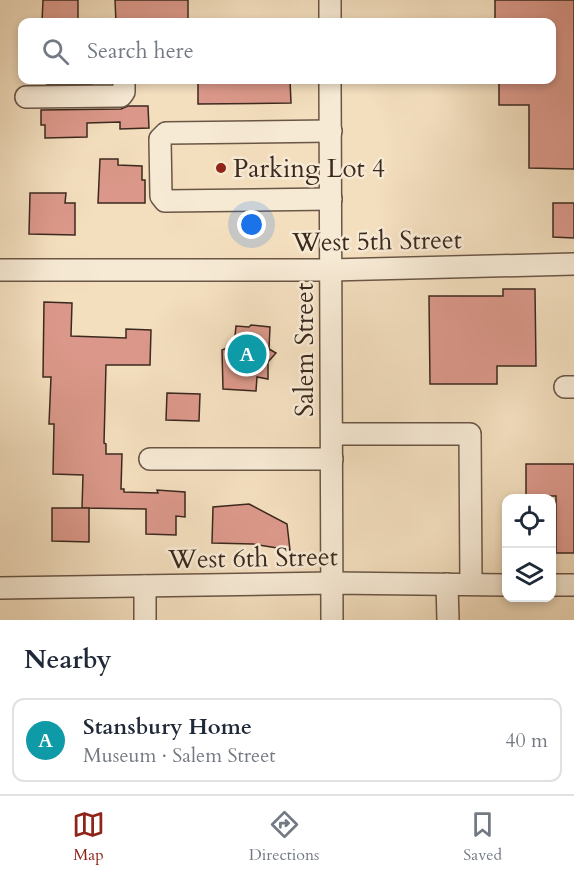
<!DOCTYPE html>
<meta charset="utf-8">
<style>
:root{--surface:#fff;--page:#f6f6f7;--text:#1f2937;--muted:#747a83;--line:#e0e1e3;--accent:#8f2418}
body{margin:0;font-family:Cardo,serif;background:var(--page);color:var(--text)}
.controls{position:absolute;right:18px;bottom:18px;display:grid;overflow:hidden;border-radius:12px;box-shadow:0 3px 9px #0003}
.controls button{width:54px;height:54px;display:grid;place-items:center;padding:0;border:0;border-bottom:2px solid var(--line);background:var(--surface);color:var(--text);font:30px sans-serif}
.you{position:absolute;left:252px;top:225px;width:21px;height:21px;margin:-15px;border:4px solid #fff;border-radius:50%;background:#1a73e8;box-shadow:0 0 0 9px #1a73e833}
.badge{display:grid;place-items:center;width:39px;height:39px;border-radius:50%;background:var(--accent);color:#fff;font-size:20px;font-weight:700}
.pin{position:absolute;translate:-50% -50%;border:3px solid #fff;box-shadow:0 2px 6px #0006}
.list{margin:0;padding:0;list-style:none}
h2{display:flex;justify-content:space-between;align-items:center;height:78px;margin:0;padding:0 24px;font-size:26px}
h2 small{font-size:20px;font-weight:400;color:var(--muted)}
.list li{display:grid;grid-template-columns:39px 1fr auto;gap:18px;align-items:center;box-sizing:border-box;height:84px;margin:0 12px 12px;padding:0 12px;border:2px solid var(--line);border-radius:12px}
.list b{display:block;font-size:22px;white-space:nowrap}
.list p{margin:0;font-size:20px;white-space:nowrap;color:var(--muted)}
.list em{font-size:20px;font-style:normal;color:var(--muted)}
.icon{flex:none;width:33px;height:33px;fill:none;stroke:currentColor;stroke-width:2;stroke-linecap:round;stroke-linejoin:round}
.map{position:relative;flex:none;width:574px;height:620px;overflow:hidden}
.search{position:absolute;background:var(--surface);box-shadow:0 3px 9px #0003;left:18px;right:18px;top:18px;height:66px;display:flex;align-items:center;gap:15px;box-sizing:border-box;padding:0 21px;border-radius:12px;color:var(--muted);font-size:22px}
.sheet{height:174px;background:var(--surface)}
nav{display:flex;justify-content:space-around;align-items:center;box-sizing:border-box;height:84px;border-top:2px solid var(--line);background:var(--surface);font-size:16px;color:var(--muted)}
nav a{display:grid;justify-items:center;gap:3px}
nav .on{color:var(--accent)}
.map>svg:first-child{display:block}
.building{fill:#db988a;stroke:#3c291e;stroke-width:1.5}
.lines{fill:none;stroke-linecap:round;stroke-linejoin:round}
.minor-casing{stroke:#6a5646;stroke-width:24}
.minor{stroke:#f7ead5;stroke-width:21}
.poi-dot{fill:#8f2418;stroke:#f7ead5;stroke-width:2}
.labels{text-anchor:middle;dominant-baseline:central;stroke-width:5;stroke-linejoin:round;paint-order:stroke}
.poi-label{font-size:26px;fill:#3c291e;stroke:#f7ead5;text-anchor:start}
.street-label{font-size:26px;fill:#3c291e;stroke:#f7ead5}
</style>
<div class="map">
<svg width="574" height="620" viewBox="0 0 574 620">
<rect width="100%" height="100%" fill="#f3debe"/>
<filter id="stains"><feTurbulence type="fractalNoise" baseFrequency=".00333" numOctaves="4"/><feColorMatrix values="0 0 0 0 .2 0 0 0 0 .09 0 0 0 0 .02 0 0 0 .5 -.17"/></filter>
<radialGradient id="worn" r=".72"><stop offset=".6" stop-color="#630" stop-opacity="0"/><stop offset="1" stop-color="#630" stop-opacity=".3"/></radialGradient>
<g class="building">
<path d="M 43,0 L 78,0 L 78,22 L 42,22 Z"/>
<path d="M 115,0 L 188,0 L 188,22 L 116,22 Z"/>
<path d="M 495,0 L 574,0 L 574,169 L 529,168 L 529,105 L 499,105 L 499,80 L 552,80 L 552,22 L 495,22 Z"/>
<rect x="47" y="80" width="45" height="4"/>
<path d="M 202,80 L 290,80 L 291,103 L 198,104 L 198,83 L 202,83 Z"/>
<path d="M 128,106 L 148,106 L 149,128 L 120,129 L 120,122 L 87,123 L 87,137 L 45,138 L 45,125 L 41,125 L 41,110 L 121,109 Z"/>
<path d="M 100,159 L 118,159 L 118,165 L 142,166 L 142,180 L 145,180 L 145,203 L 98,203 Z"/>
<path d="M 30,193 L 66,193 L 65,203 L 75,203 L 75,235 L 29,234 Z"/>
<path d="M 553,203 L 574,203 L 574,238 L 553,237 Z"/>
<path d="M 503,289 L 535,289 L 536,366 L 497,366 L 497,384 L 430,384 L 429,296 L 503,296 Z"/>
<path d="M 44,302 L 72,303 L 71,336 L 126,338 L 126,329 L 151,330 L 150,365 L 106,365 L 104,443 L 106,444 L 106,454 L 122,454 L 121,489 L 124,489 L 124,492 L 158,493 L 157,490 L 185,492 L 185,517 L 176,516 L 176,535 L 146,534 L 146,509 L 82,508 L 83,475 L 53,474 L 54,424 L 49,424 L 51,377 L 43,377 Z"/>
<path d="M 251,325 L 270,327 L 269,349 L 276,353 L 268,362 L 268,379 L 257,377 L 256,391 L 223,389 L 222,350 L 234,345 L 236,326 L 249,327 Z"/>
<path d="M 167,393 L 200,394 L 199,421 L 166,420 Z"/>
<path d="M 526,464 L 574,464 L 574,553 L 556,553 L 556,496 L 526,496 Z"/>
<path d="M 249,504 L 287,524 L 290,550 L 253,544 L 212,543 L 213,507 Z"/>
<path d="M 52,508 L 89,508 L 89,542 L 52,541 Z"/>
</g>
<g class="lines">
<g class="minor-casing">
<g id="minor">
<path d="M 330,0 L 330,22"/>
<path d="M 330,80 L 332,620"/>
<path d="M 26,97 L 121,96 L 124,92 L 124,80"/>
<path d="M 331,131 L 166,133 L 160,139 L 161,196 L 165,201 L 331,199"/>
<path d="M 0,270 L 331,270 L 574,264"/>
<path d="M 565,387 L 574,387"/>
<path d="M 332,434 L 470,434 L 471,584"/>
<path d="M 150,459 L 332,459"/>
<path d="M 447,584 L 448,620"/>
<path d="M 552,585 L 574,585"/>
<path d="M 0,588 L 332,583 L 506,585"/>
<path d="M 145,620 L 145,586"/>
</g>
</g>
<use href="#minor" class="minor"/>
</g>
<circle class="poi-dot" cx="221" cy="168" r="6"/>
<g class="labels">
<g class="poi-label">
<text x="233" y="168">Parking Lot 4</text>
</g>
<g class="street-label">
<text transform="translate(377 241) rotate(-1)">West 5th Street</text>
<text transform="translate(304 350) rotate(-90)">Salem Street</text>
<text transform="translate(253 558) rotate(-1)">West 6th Street</text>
</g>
</g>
<rect width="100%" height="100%" filter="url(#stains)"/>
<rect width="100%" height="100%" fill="url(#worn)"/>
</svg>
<div class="controls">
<button><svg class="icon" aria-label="locate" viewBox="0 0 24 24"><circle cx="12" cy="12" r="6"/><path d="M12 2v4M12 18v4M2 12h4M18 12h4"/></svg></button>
<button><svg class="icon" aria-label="layers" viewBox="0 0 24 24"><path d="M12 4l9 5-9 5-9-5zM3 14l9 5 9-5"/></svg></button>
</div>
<div class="you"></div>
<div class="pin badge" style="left:247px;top:354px;background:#0f9aa8">A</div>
<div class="search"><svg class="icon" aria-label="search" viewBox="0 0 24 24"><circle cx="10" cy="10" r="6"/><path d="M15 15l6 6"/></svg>Search here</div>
</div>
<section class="sheet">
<h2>Nearby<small></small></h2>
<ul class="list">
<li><span class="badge" style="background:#0f9aa8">A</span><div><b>Stansbury Home</b><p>Museum · Salem Street</p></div><em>40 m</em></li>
</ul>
</section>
<nav>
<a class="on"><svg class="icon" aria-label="map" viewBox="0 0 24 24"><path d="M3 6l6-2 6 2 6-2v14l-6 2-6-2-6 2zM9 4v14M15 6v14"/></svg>Map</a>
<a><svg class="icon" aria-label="directions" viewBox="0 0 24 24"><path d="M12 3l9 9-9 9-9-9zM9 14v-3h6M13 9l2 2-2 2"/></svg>Directions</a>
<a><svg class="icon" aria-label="saved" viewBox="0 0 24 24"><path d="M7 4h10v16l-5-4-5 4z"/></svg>Saved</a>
</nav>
